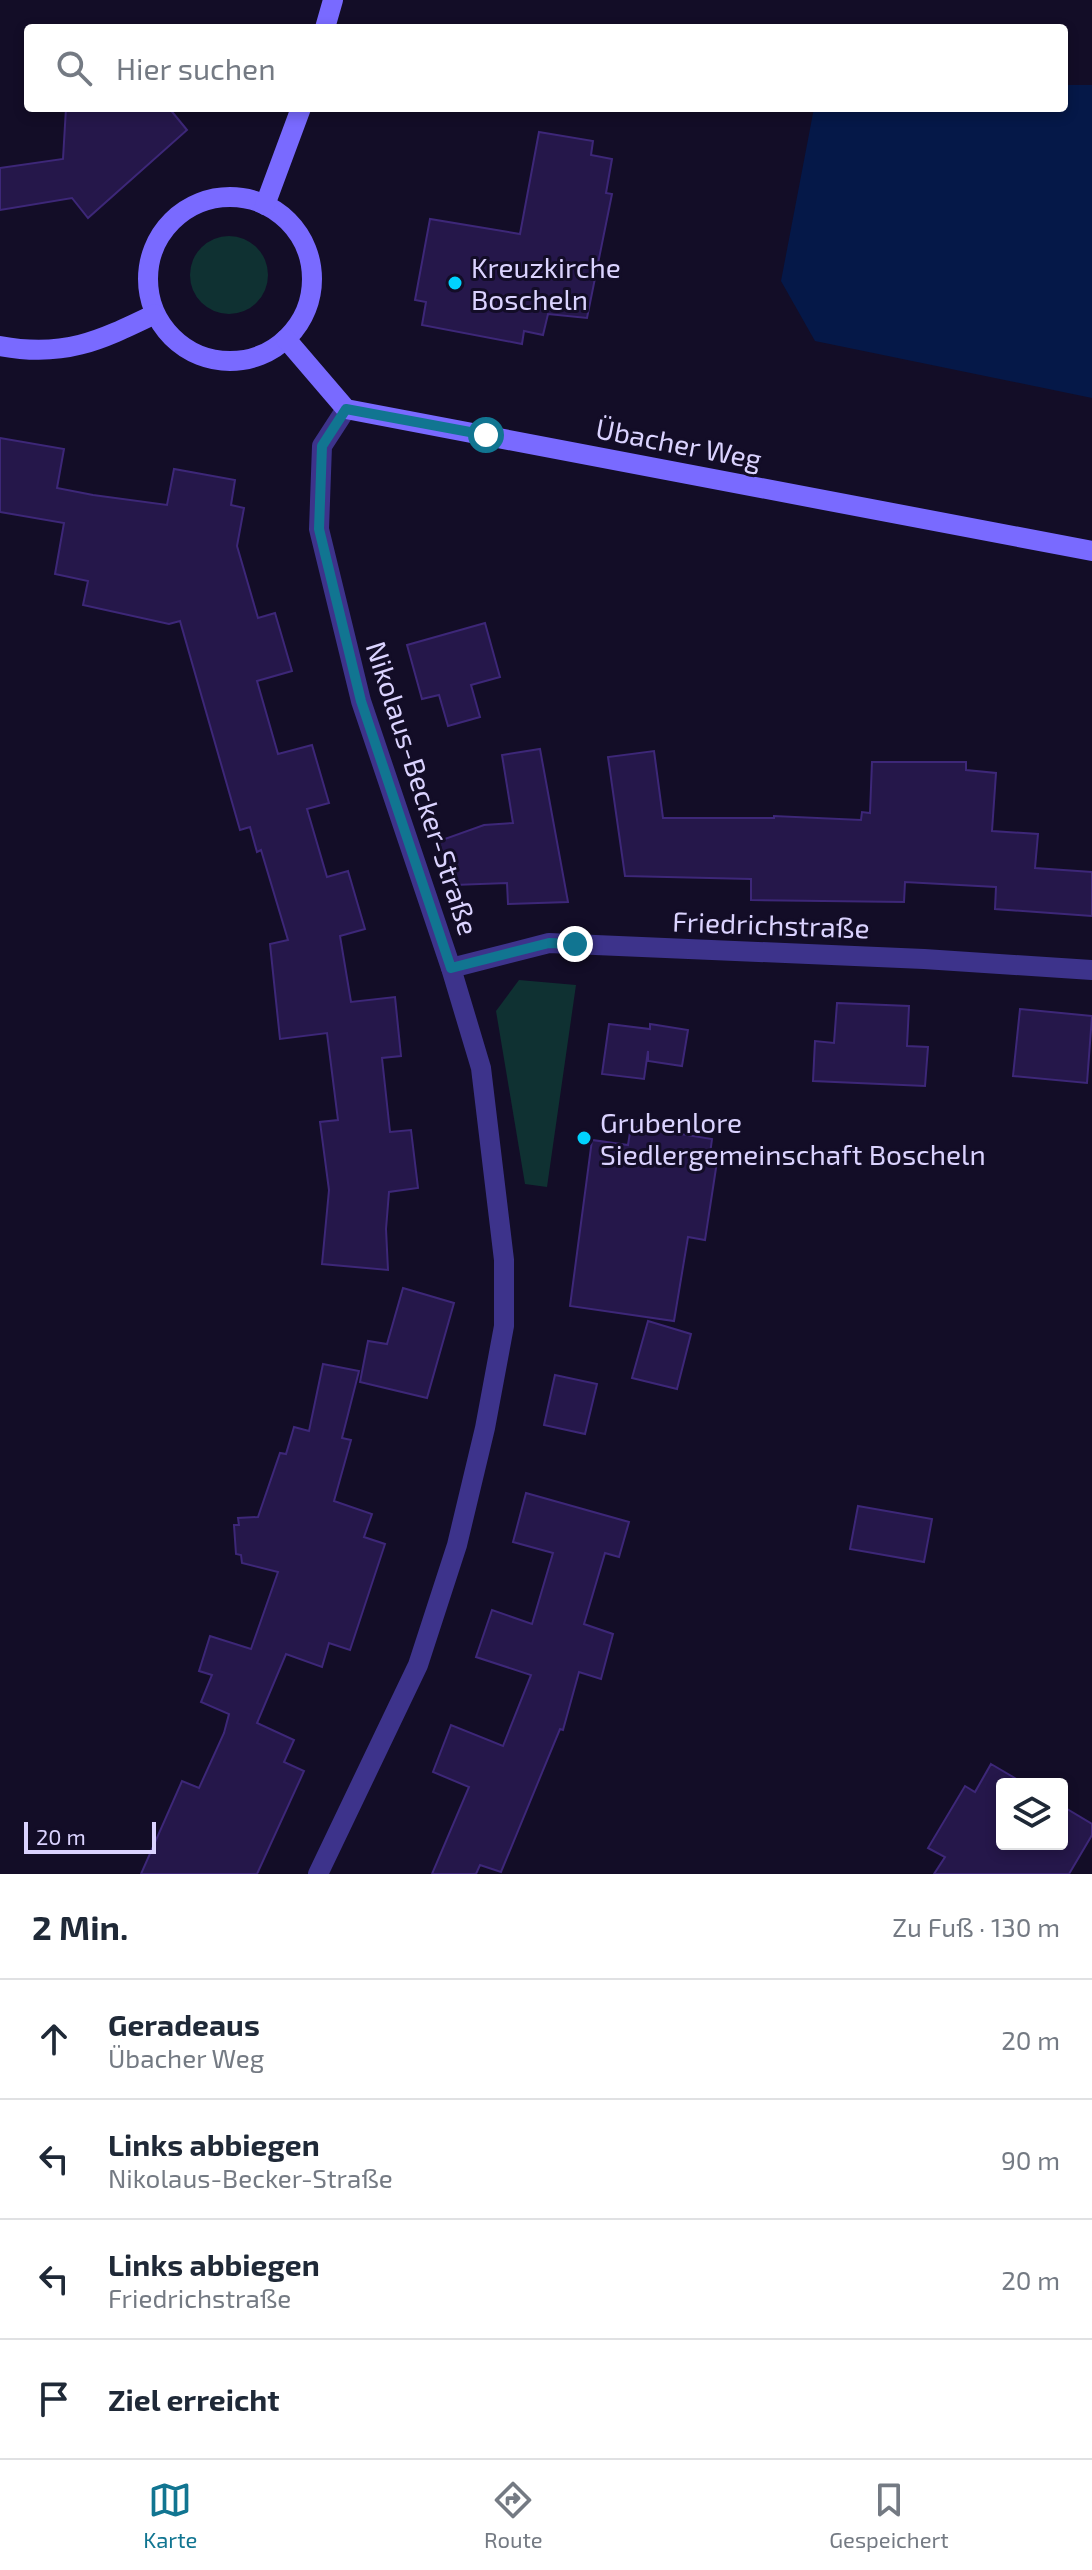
<!DOCTYPE html>
<html lang="de">
<meta charset="utf-8">
<style>
:root{--surface:#fff;--page:#f2f2f3;--text:#1f2937;--muted:#747a83;--line:#e0e1e3;--accent:#117591}
body{margin:0;font-family:"Exo 2",sans-serif;background:var(--page);color:var(--text)}
.controls{position:absolute;right:24px;bottom:24px;display:grid;overflow:hidden;border-radius:8px;box-shadow:0 4px 12px #0003}
.controls button{width:72px;height:72px;display:grid;place-items:center;padding:0;border:0;border-bottom:2px solid var(--line);background:var(--surface);color:var(--text);font:40px sans-serif}
.scale{position:absolute;left:24px;bottom:20px;width:132px;box-sizing:border-box;padding-left:8px;border:4px solid #dbd3ff;border-top:0;font-size:22px;line-height:28px;white-space:nowrap;color:#dbd3ff;-webkit-text-stroke:6px #130d27;paint-order:stroke}
.stop{position:absolute;width:24px;height:24px;margin:-18px;border:6px solid #117591;border-radius:50%;background:#fff}
.stop.end{background:#117591;border-color:#fff;box-shadow:0 2px 8px #0008}
.list{margin:0;padding:0;list-style:none}
h2{display:flex;justify-content:space-between;align-items:center;height:104px;margin:0;padding:0 32px;font-size:34px}
h2 small{font-size:26px;font-weight:400;color:var(--muted)}
.list li{display:grid;grid-template-columns:52px 1fr auto;gap:24px;align-items:center;box-sizing:border-box;height:120px;padding:0 32px;border-top:2px solid var(--line)}
.list b{display:block;font-size:30px;white-space:nowrap}
.list p{margin:0;font-size:26px;white-space:nowrap;color:var(--muted)}
.list em{font-size:26px;font-style:normal;color:var(--muted)}
.icon{flex:none;width:44px;height:44px;fill:none;stroke:currentColor;stroke-width:2;stroke-linecap:round;stroke-linejoin:round}
.map{position:relative;flex:none;width:1092px;height:1874px;overflow:hidden}
.search{position:absolute;background:var(--surface);box-shadow:0 4px 12px #0003;left:24px;right:24px;top:24px;height:88px;display:flex;align-items:center;gap:20px;box-sizing:border-box;padding:0 28px;border-radius:8px;color:var(--muted);font-size:30px}
.sheet{height:584px;background:var(--surface)}
nav{display:flex;justify-content:space-around;align-items:center;box-sizing:border-box;height:112px;border-top:2px solid var(--line);background:var(--surface);font-size:22px;color:var(--muted)}
nav a{display:grid;justify-items:center;gap:4px}
nav .on{color:var(--accent)}
.map>svg:first-child{display:block}
.green{fill:#0f3132}
.water{fill:#051848}
.building{fill:#25174a;stroke:#3d2778;stroke-width:2}
.lines{fill:none;stroke-linecap:round;stroke-linejoin:round}
.street{stroke:#3d338b;stroke-width:20}
.secondary{stroke:#796aff;stroke-width:20}
.route{stroke:#117591;stroke-width:10}
.poi-dot{fill:#00d2fe;stroke:#130d27;stroke-width:3}
.labels{text-anchor:middle;dominant-baseline:central;stroke-width:6;stroke-linejoin:round;paint-order:stroke}
.poi-label{font-size:28px;fill:#dbd3ff;stroke:#130d27;text-anchor:start}
.street-label{font-size:28px;fill:#dbd3ff;stroke:#130d27}
</style>
<div class="map">
<svg width="1092" height="1874" viewBox="0 0 1092 1874">
<rect width="100%" height="100%" fill="#130d27"/>
<g class="green">
<circle cx="229" cy="275" r="39"/>
<path d="M 519,980 L 576,985 L 547,1187 L 525,1184 L 496,1011 Z"/>
</g>
<path class="water" d="M 1064,85 L 1092,85 L 1092,398 L 815,341 L 781,281 L 814,108 L 1064,108 Z"/>
<g class="building">
<path d="M 66,108 L 169,108 L 187,130 L 88,218 L 72,198 L 0,210 L 0,168 L 63,159 Z"/>
<path d="M 539,132 L 593,141 L 591,155 L 612,159 L 606,193 L 612,194 L 587,318 L 548,314 L 543,335 L 524,331 L 522,344 L 422,325 L 426,302 L 415,300 L 430,219 L 520,234 Z"/>
<path d="M 0,438 L 64,449 L 57,488 L 93,495 L 167,505 L 174,469 L 235,480 L 231,505 L 244,508 L 237,546 L 258,618 L 275,613 L 292,671 L 257,681 L 278,754 L 312,745 L 329,803 L 307,809 L 327,877 L 348,871 L 365,929 L 340,936 L 351,1002 L 395,997 L 401,1056 L 382,1058 L 390,1132 L 411,1130 L 418,1188 L 389,1192 L 386,1229 L 388,1270 L 322,1264 L 329,1190 L 320,1122 L 338,1120 L 327,1033 L 280,1039 L 270,944 L 288,940 L 261,850 L 257,852 L 250,827 L 240,830 L 180,621 L 169,624 L 83,605 L 88,581 L 55,574 L 64,523 L 0,512 Z"/>
<path d="M 485,623 L 500,677 L 471,685 L 480,717 L 448,726 L 439,695 L 422,699 L 407,645 Z"/>
<path d="M 540,749 L 568,902 L 508,904 L 507,883 L 454,885 L 439,841 L 484,825 L 513,823 L 502,755 Z"/>
<path d="M 654,751 L 663,818 L 774,818 L 774,816 L 861,820 L 862,812 L 870,813 L 872,762 L 966,762 L 966,770 L 996,773 L 992,831 L 1038,834 L 1035,868 L 1092,872 L 1092,916 L 995,909 L 996,887 L 905,882 L 904,902 L 751,900 L 751,879 L 625,876 L 608,757 Z"/>
<path d="M 837,1003 L 909,1006 L 907,1046 L 928,1047 L 925,1086 L 813,1081 L 815,1041 L 834,1043 Z"/>
<path d="M 1020,1009 L 1092,1016 L 1087,1083 L 1013,1076 Z"/>
<path d="M 609,1024 L 650,1029 L 650,1024 L 688,1030 L 682,1066 L 648,1061 L 648,1051 L 644,1079 L 602,1074 Z"/>
<path d="M 631,1126 L 712,1139 L 710,1154 L 718,1155 L 705,1240 L 688,1237 L 674,1321 L 570,1306 L 592,1140 L 628,1145 Z"/>
<path d="M 403,1288 L 454,1303 L 427,1398 L 360,1382 L 368,1341 L 387,1344 Z"/>
<path d="M 648,1321 L 691,1334 L 677,1389 L 632,1378 Z"/>
<path d="M 323,1364 L 359,1371 L 342,1438 L 351,1440 L 334,1501 L 372,1514 L 364,1537 L 385,1544 L 350,1650 L 329,1643 L 322,1667 L 286,1654 L 257,1723 L 294,1740 L 284,1762 L 304,1771 L 257,1874 L 141,1874 L 182,1781 L 199,1788 L 224,1733 L 229,1714 L 201,1702 L 212,1675 L 199,1671 L 210,1636 L 251,1649 L 278,1572 L 242,1563 L 241,1555 L 236,1554 L 234,1525 L 239,1525 L 238,1518 L 258,1517 L 280,1453 L 286,1454 L 294,1427 L 309,1431 Z"/>
<path d="M 555,1375 L 597,1384 L 585,1434 L 544,1425 Z"/>
<path d="M 526,1493 L 629,1522 L 619,1557 L 605,1553 L 584,1624 L 613,1634 L 601,1679 L 579,1672 L 563,1730 L 560,1729 L 501,1872 L 480,1865 L 476,1874 L 432,1874 L 469,1787 L 433,1772 L 451,1725 L 503,1746 L 531,1675 L 476,1657 L 492,1610 L 532,1624 L 553,1553 L 513,1542 Z"/>
<path d="M 858,1506 L 932,1519 L 924,1562 L 850,1549 Z"/>
<path d="M 991,1764 L 1025,1784 L 1002,1784 L 1002,1844 L 1062,1844 L 1062,1806 L 1092,1824 L 1092,1835 L 1069,1874 L 934,1874 L 945,1857 L 928,1848 L 965,1786 L 975,1792 Z"/>
</g>
<g class="lines">
<g class="street">
<path d="M 451,968 L 549,943 L 924,959 L 1092,970"/>
<path d="M 318,1874 L 418,1665 L 457,1545 L 485,1428 L 504,1326 L 504,1260 L 481,1068 L 451,968 L 361,701 L 319,529 L 322,446 L 346,409"/>
</g>
<g class="secondary">
<path d="M 325,28 L 333,0"/>
<circle cx="230" cy="279" r="82"/>
<path d="M 265,205 L 301,108"/>
<path d="M 286,339 L 346,409 L 1092,551"/>
<path d="M 0,346 C 64,358 99,341 155,314"/>
</g>
</g>
<g class="lines">
<path class="route" d="M 486,435 L 346,409 L 322,446 L 319,529 L 361,701 L 451,968 L 549,943 L 575,944"/>
</g>
<g class="poi-dot">
<circle cx="455" cy="283" r="8"/>
<circle cx="584" cy="1138" r="8"/>
</g>
<g class="labels">
<g class="poi-label">
<text x="471" y="267">Kreuzkirche<tspan x="471" dy="32">Boscheln</tspan></text>
<text x="600" y="1122">Grubenlore<tspan x="600" dy="32">Siedlergemeinschaft Boscheln</tspan></text>
</g>
<g class="street-label">
<text transform="translate(679 443) rotate(11)">Übacher Weg</text>
<text transform="translate(423 788) rotate(72)">Nikolaus-Becker-Straße</text>
<text transform="translate(771 924) rotate(2)">Friedrichstraße</text>
</g>
</g>
</svg>
<div class="controls">
<button><svg class="icon" aria-label="layers" viewBox="0 0 24 24"><path d="M12 4l9 5-9 5-9-5zM3 14l9 5 9-5"/></svg></button>
</div>
<div class="scale">20 m</div>
<div class="stop" style="left:486px;top:435px"></div>
<div class="stop end" style="left:575px;top:944px"></div>
<div class="search"><svg class="icon" aria-label="search" viewBox="0 0 24 24"><circle cx="10" cy="10" r="6"/><path d="M15 15l6 6"/></svg>Hier suchen</div>
</div>
<section class="sheet">
<h2>2 Min.<small>Zu Fuß · 130 m</small></h2>
<ul class="list">
<li><svg class="icon" aria-label="ahead" viewBox="0 0 24 24"><path d="M12 20V5M6 11l6-6 6 6"/></svg><div><b>Geradeaus</b><p>Übacher Weg</p></div><em>20 m</em></li>
<li><svg class="icon" aria-label="left" viewBox="0 0 24 24"><path d="M17 20v-9H6M10 6l-5 5 5 5"/></svg><div><b>Links abbiegen</b><p>Nikolaus-Becker-Straße</p></div><em>90 m</em></li>
<li><svg class="icon" aria-label="left" viewBox="0 0 24 24"><path d="M17 20v-9H6M10 6l-5 5 5 5"/></svg><div><b>Links abbiegen</b><p>Friedrichstraße</p></div><em>20 m</em></li>
<li><svg class="icon" aria-label="arrive" viewBox="0 0 24 24"><path d="M6 21V4h12l-3 4 3 4H6"/></svg><div><b>Ziel erreicht</b></div></li>
</ul>
</section>
<nav>
<a class="on"><svg class="icon" aria-label="map" viewBox="0 0 24 24"><path d="M3 6l6-2 6 2 6-2v14l-6 2-6-2-6 2zM9 4v14M15 6v14"/></svg>Karte</a>
<a><svg class="icon" aria-label="directions" viewBox="0 0 24 24"><path d="M12 3l9 9-9 9-9-9zM9 14v-3h6M13 9l2 2-2 2"/></svg>Route</a>
<a><svg class="icon" aria-label="saved" viewBox="0 0 24 24"><path d="M7 4h10v16l-5-4-5 4z"/></svg>Gespeichert</a>
</nav>
